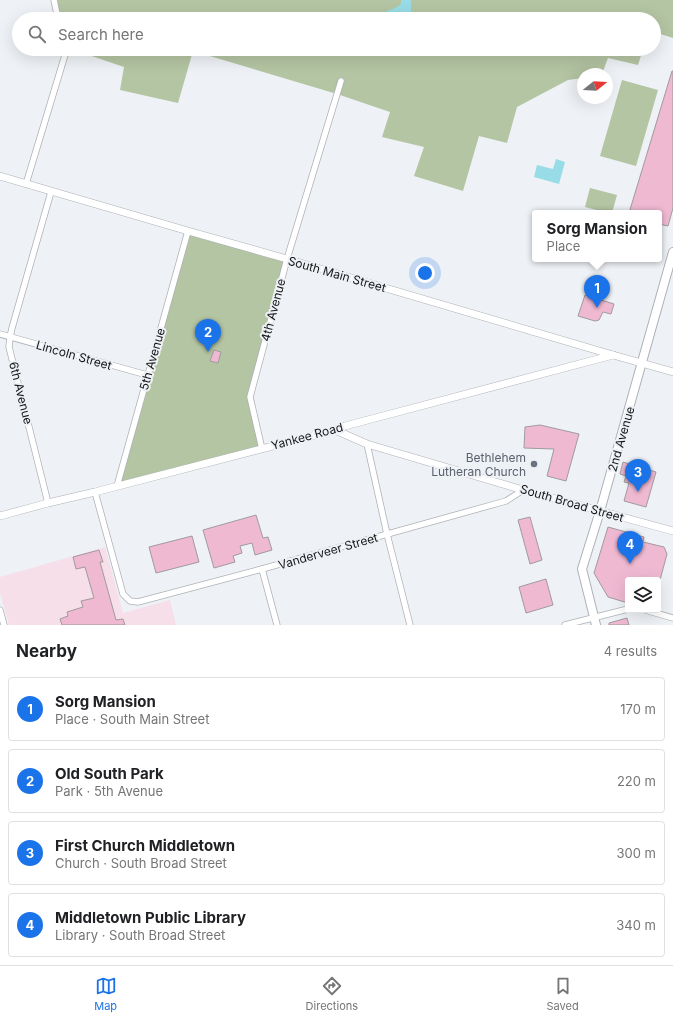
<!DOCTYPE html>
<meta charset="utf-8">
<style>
:root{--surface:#fff;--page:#f6f6f6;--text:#202124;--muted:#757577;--line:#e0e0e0;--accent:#1a73e8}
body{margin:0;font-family:Inter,sans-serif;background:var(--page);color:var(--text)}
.controls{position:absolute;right:12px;bottom:12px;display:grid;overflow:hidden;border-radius:4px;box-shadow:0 4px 16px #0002}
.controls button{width:36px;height:36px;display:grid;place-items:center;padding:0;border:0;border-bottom:1px solid var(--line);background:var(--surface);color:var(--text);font:20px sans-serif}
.compass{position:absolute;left:577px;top:68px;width:36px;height:36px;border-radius:50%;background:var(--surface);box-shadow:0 4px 16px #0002;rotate:72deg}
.you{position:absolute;left:425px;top:273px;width:14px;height:14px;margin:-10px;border:3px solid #fff;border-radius:50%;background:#1a73e8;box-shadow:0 0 0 6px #1a73e833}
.badge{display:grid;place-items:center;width:26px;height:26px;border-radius:50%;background:var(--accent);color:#fff;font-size:13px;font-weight:700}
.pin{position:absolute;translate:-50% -33px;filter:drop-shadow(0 1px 2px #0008)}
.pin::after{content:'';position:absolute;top:21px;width:14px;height:12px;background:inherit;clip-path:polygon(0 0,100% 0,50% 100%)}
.popup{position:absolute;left:532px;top:210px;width:130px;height:52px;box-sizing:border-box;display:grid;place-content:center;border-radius:4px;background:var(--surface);filter:drop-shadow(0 1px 3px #0005);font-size:13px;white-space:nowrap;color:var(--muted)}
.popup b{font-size:15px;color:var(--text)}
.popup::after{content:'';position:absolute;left:50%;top:100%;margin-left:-8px;border:8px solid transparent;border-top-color:var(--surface)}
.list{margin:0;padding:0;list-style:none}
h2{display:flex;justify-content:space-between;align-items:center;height:52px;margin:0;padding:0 16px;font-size:17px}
h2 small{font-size:13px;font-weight:400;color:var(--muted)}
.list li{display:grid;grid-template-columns:26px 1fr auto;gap:12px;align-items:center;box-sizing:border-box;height:64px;margin:0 8px 8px;padding:0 8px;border:1px solid var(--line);border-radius:4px}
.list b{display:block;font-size:15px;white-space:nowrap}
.list p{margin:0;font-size:13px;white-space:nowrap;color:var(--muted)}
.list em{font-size:13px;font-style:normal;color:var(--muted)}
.icon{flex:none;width:22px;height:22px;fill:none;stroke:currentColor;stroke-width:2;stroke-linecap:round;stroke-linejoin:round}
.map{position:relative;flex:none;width:673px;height:625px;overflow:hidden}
.search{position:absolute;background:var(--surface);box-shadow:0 4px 16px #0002;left:12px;right:12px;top:12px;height:44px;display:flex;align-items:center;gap:10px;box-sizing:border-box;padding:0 14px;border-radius:22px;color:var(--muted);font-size:15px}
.sheet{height:340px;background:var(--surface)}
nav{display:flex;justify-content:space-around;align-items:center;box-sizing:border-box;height:56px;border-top:1px solid var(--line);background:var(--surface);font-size:11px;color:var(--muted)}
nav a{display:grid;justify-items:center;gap:2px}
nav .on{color:var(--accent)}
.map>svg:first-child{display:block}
.industrial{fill:#f7dfea}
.green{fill:#b4c5a3}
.water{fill:#97dce6}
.building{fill:#efb9d2;stroke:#a09b9d}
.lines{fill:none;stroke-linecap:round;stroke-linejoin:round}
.minor-casing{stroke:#aeb1b5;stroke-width:7}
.tertiary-casing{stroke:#aeb1b5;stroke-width:8}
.secondary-casing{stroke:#aeb1b5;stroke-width:10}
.minor{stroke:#fff;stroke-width:5.5}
.tertiary{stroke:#fff;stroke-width:7}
.secondary{stroke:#fff;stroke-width:8}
.worship-dot{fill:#6b7280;stroke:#eef1f5;stroke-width:1.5}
.labels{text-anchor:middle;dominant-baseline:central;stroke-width:4;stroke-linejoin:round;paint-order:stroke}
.street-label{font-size:12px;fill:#151718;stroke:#eef1f5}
.worship-label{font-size:12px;fill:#5b616d;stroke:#eef1f5;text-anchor:end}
</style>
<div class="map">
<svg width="673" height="625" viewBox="0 0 673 625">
<rect width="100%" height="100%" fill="#eef1f5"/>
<path class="industrial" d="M 105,547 L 123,613 L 170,600 L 176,625 L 9,625 L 0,593 L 0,577 Z"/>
<g class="green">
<path d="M 54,0 L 673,0 L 673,38 L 654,32 L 654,19 L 58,19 Z"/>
<path d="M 71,49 L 643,49 L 638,65 L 608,58 L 602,74 L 583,74 L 583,78 L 568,80 L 517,107 L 507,143 L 479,136 L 463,191 L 414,176 L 424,147 L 382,137 L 390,112 L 337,94 L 193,51 L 178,103 L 120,90 L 124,67 Z"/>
<path d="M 622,80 L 658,90 L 636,166 L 600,156 Z"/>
<path d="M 590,188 L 617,195 L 612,213 L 608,213 L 585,207 Z"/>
<path d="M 188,231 L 287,259 L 250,397 L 262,449 L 117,486 Z"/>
</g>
<g class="water">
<path d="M 401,0 L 411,0 L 411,17 L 409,19 L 379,19 L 385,12 L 395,8 L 401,4 Z"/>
<path d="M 556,159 L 565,162 L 559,184 L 534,177 L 537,165 L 553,169 Z"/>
</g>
<g class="building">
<path d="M 672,71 L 673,71 L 673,208 L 668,226 L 659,224 L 659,213 L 629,213 Z"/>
<path d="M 585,295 L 614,304 L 611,314 L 603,312 L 599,320 L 595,321 L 578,316 Z"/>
<path d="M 214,350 L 221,352 L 218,363 L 210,361 Z"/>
<path d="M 540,425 L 579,434 L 566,481 L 547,476 L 554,449 L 524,448 L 525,427 Z"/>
<path d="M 623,462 L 656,472 L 646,507 L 624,501 L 629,483 L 624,482 L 626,476 L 620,474 Z"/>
<path d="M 256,515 L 263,538 L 268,537 L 272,550 L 255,555 L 252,543 L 240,546 L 242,553 L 233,556 L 235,562 L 214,568 L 203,530 Z"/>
<path d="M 530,517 L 542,560 L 530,564 L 518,520 Z"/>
<path d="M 608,527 L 644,537 L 643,542 L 664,547 L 667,554 L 660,580 L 628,580 L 628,603 L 608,597 L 594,573 Z"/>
<path d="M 192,536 L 199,562 L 156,573 L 149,547 Z"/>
<path d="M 99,550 L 103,562 L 100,562 L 116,620 L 123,619 L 125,625 L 62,625 L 60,619 L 68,616 L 67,612 L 83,607 L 81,601 L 94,598 L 85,567 L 76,569 L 73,557 Z"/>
<path d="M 546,579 L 553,605 L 526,613 L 519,587 Z"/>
<path d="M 627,618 L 629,625 L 609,625 L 609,623 Z"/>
</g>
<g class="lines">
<g class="minor-casing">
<g id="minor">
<path d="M 54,0 L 58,19"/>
<path d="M 26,184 L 65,55 L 65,49"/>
<path d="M 0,334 L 147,375"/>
<path d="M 367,444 L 387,534 L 410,625"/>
<path d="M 262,449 L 250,397 L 287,259 L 341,81"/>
<path d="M 117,486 L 188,231"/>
<path d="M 95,492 L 123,594 L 130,601 L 138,602 L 262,569 L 506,501 L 523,490"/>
<path d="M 48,503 L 9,347 L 10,337 L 12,328 L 51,192"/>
<path d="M 262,569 L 277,625"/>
<path d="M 0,610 L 4,625"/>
<path d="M 645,610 L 673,618"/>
<path d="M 565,625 L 628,609"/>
</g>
</g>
<g class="tertiary-casing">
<g id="tertiary">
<path d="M 0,176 L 188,231 L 287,259 L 613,355 L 673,372"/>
<path d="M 335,430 L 367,444 L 523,490 L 673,531"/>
<path d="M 0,516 L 48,503 L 95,492 L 335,430 L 345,426 L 613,355"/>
</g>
</g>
<g class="secondary-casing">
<path id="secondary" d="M 596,625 L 582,569 L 600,511 L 673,252"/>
</g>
<use href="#minor" class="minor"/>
<use href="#tertiary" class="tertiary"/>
<use href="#secondary" class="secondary"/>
</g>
<circle class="worship-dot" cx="534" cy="464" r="4"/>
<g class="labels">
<g class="street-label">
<text transform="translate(337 274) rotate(16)">South Main Street</text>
<text transform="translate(273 310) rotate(-75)">4th Avenue</text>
<text transform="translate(74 355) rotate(16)">Lincoln Street</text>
<text transform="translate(152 359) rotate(-74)">5th Avenue</text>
<text transform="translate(21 393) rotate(76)">6th Avenue</text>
<text transform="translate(307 436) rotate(-15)">Yankee Road</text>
<text transform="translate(621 439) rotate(-74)">2nd Avenue</text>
<text transform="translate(572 503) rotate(16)">South Broad Street</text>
<text transform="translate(328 551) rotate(-16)">Vanderveer Street</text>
</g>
<g class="worship-label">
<text x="526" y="457">Bethlehem<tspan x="526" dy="14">Lutheran Church</tspan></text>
</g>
</g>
</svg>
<div class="controls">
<button><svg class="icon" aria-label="layers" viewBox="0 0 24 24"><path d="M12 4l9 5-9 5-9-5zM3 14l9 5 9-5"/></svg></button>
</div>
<svg class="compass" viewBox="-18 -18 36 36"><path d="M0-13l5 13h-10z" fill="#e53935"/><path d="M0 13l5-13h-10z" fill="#757577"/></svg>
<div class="you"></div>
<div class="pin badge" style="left:597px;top:308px">1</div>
<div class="popup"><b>Sorg Mansion</b>Place</div>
<div class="pin badge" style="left:208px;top:352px">2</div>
<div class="pin badge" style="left:638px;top:492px">3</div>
<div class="pin badge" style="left:630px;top:564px">4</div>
<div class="search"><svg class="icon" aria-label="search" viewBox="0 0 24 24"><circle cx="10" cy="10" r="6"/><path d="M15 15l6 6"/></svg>Search here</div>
</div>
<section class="sheet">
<h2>Nearby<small>4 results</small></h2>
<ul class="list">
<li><span class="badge">1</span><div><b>Sorg Mansion</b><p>Place · South Main Street</p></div><em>170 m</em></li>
<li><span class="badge">2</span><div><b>Old South Park</b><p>Park · 5th Avenue</p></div><em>220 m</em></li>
<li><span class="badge">3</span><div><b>First Church Middletown</b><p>Church · South Broad Street</p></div><em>300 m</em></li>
<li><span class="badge">4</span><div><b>Middletown Public Library</b><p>Library · South Broad Street</p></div><em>340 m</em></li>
</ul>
</section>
<nav>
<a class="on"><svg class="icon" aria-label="map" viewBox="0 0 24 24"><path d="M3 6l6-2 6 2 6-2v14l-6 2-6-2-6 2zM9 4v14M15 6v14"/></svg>Map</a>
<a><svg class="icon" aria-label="directions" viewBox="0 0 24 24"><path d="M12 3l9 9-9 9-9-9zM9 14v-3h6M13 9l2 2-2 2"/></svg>Directions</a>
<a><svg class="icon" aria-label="saved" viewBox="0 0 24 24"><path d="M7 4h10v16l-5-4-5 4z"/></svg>Saved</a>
</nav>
